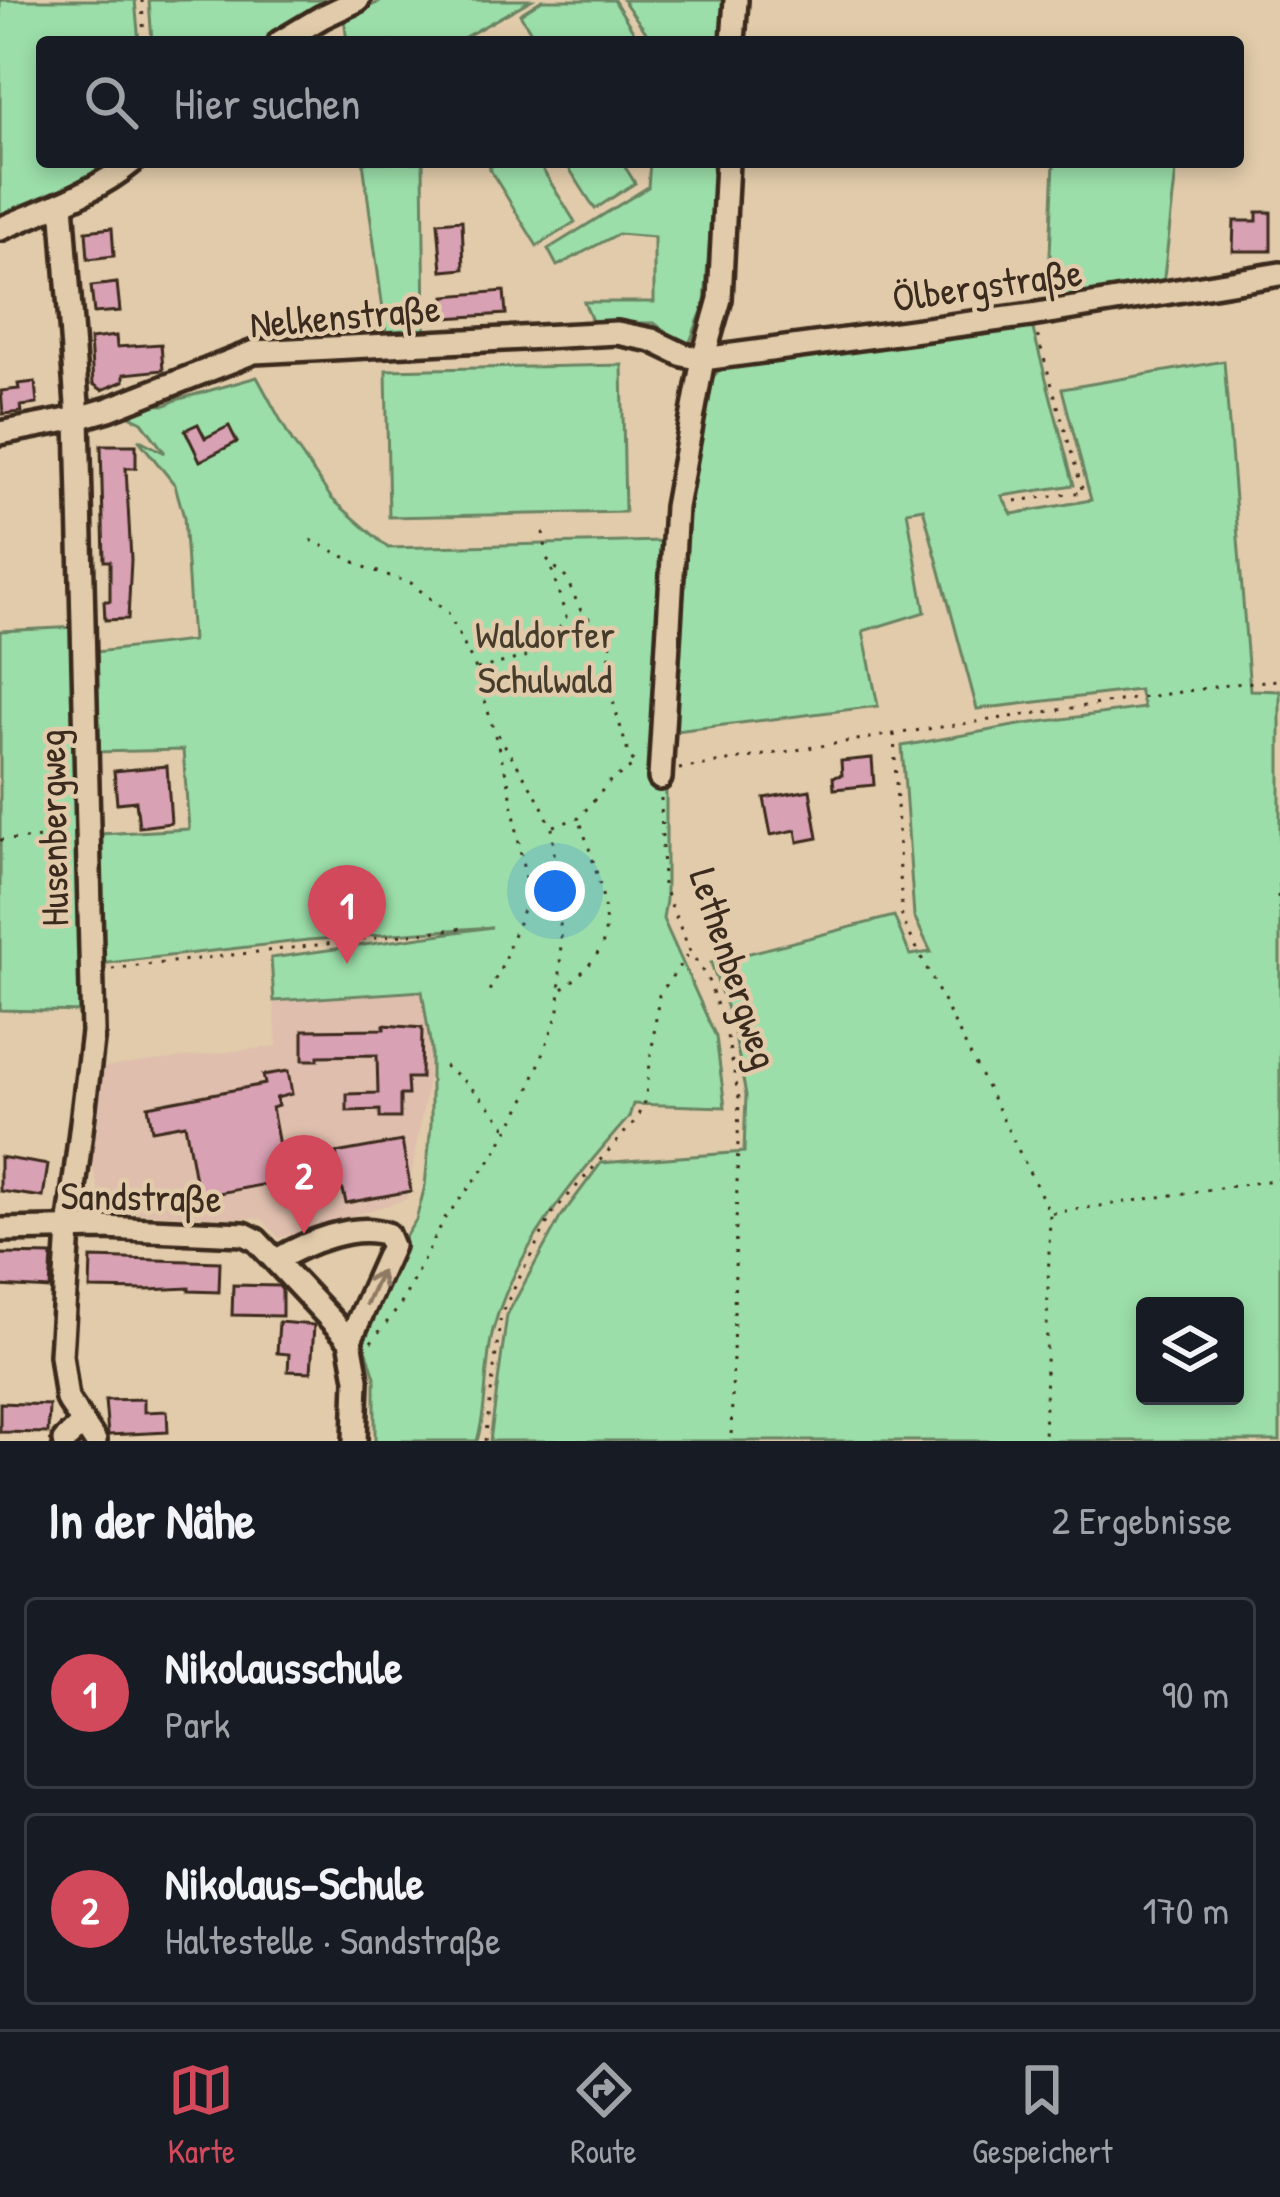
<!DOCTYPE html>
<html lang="de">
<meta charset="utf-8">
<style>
:root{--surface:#171b24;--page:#20242c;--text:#f1f3f6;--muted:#9ea1a6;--line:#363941;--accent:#d1495b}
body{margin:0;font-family:"Patrick Hand",sans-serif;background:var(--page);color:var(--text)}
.controls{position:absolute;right:36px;bottom:36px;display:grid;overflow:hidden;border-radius:12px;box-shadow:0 6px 18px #0003}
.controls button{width:108px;height:108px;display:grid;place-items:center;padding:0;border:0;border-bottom:3px solid var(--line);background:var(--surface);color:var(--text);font:60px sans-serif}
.you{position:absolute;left:555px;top:891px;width:42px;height:42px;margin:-30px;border:9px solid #fff;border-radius:50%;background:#1a73e8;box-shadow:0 0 0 18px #1a73e833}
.badge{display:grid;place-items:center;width:78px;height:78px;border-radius:50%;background:var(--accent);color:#fff;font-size:39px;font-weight:700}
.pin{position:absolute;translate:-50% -99px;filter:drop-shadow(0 3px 6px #0008)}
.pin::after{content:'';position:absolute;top:63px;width:42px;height:36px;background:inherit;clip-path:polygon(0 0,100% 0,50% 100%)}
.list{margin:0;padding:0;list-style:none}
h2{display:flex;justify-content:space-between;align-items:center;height:156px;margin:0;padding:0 48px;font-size:51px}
h2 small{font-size:39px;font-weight:400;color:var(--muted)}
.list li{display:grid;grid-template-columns:78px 1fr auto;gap:36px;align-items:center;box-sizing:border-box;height:192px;margin:0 24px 24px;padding:0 24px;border:3px solid var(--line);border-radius:12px}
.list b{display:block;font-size:45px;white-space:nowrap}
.list p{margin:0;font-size:39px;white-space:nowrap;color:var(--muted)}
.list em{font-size:39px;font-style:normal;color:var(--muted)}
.icon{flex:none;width:66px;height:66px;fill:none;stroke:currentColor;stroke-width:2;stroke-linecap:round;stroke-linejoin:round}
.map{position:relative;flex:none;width:1280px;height:1441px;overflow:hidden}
.search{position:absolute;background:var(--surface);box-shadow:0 6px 18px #0003;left:36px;right:36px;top:36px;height:132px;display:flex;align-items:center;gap:30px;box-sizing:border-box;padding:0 42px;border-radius:12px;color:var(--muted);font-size:45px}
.sheet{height:588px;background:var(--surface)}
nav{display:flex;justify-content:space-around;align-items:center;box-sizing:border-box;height:168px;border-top:3px solid var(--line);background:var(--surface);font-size:33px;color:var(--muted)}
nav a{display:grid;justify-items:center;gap:6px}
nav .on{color:var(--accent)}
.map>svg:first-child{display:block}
.built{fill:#dfbead}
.green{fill:#9bdea9;stroke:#6b8464;stroke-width:3;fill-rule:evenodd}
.building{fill:#d9a1b4;stroke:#3b2a1e;stroke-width:3}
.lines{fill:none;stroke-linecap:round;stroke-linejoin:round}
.minor-casing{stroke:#3b2a1e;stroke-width:30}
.path{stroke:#3b2a1e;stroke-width:3;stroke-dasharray:3 9;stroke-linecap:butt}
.minor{stroke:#e1cbaa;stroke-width:21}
.oneway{stroke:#8e7a64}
.labels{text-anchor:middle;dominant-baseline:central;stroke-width:9;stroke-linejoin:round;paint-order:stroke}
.street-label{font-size:39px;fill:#3b2a1e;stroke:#e1cbaa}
.park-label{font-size:39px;fill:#453c2c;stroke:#e1cbaa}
</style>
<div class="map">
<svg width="1280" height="1441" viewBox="0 0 1280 1441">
<rect width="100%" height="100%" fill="#e1cbaa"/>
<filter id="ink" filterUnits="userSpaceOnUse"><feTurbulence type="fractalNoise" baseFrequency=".00833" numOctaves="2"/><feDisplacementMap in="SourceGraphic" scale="24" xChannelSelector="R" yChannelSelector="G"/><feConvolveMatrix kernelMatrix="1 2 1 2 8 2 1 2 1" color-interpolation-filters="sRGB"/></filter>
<g filter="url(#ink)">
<path class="built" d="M 422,990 L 430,1049 L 427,1086 L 407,1199 L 279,1238 L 262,1219 L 104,1211 L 89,1153 L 98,1068 L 277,1046 L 274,1001 Z"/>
<g class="green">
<path d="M 0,0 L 135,0 L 139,42 L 42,42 L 42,162 L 113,162 L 94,176 L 0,218 Z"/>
<path d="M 149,0 L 334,0 L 261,42 L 152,42 Z"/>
<path d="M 384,0 L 531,0 L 456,42 L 347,42 L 344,17 Z"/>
<path d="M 542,0 L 614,0 L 640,42 L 537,42 L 520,14 Z"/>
<path d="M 623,0 L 725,0 L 723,42 L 653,42 Z"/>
<path d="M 363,162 L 423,162 L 425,330 L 386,332 Z"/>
<path d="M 498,162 L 538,162 L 575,222 L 537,246 L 489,168 Z"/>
<path d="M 565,162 L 622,162 L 635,183 L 595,209 Z"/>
<path d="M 650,162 L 715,162 L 705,303 L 688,347 L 654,323 L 593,323 L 584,302 L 654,302 L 654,237 L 618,234 L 557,266 L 548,249 L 648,187 Z"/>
<path d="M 1054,162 L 1177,162 L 1163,286 L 1048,300 Z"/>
<path d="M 1031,322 L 1074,485 L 1002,496 L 1012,514 L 1091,500 L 1062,389 L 1224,361 L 1250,690 L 1280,691 L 1280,1441 L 490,1441 L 507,1315 L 560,1218 L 601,1163 L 744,1152 L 746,1095 L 733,1026 L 711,963 L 894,916 L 910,955 L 931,952 L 914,916 L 902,746 L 1025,724 L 1144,708 L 1139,690 L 977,709 L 923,508 L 907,511 L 925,612 L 863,631 L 878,706 L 667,732 L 684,509 L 709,381 L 724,365 ZM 1145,1306 L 1235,1306 L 1235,1396 L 1145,1396 Z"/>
<path d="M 622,365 L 625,512 L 389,517 L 386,370 Z"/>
<path d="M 257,377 L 292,441 L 332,499 L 388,548 L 663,541 L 663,554 L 675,554 L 666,771 L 666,900 L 663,919 L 716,1037 L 725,1107 L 633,1104 L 629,1117 C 576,1177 514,1251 493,1330 C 484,1366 488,1404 477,1441 L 375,1441 L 375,1377 L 362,1336 L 391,1258 L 416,1220 L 425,1186 L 431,1125 L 431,1048 L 422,991 L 274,1001 L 271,958 L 492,927 L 308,940 L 99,964 L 100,834 L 189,829 L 183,750 L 95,752 L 95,652 L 192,641 L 184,517 L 175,485 L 138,439 L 165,453 L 142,422 L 117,410 L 134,404 L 166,405 L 176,400 Z"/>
<path d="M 77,627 L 86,1012 L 0,1010 L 0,631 Z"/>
</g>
<g class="building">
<path d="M 1257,212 L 1271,212 L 1271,251 L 1233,251 L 1234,221 L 1257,221 Z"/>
<path d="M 462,220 L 464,269 L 442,271 L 438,222 Z"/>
<path d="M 112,228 L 114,256 L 88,259 L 86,231 Z"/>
<path d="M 117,283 L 120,311 L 94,313 L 91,286 Z"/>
<path d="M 504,291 L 506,314 L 446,318 L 445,296 Z"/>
<path d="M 116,336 L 117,347 L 161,344 L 163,370 L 124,374 L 124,381 L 102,390 L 93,384 L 90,339 Z"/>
<path d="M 35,382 L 37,404 L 21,406 L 22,412 L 3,414 L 1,391 L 19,389 L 18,384 Z"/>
<path d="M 198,424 L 205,438 L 229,426 L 237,442 L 200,461 L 185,430 Z"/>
<path d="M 101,445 L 136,445 L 136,468 L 126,468 L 131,560 L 128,619 L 105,620 L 104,601 L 110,601 L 110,561 L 104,561 Z"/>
<path d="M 872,758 L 874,785 L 834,789 L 833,777 L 842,775 L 841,761 Z"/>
<path d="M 167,766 L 171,823 L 139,827 L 136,801 L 117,803 L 114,771 Z"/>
<path d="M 810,790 L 818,838 L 798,842 L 796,830 L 771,835 L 764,798 Z"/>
<path d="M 384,1025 L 422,1028 L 421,1078 L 407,1078 L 408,1095 L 400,1095 L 400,1118 L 380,1118 L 380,1110 L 347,1111 L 347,1094 L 378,1093 L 377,1055 L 318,1056 L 318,1060 L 303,1060 L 303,1030 L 384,1029 Z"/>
<path d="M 288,1071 L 292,1094 L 276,1098 L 278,1106 L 272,1108 L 280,1151 L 287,1150 L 289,1157 L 310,1153 L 312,1161 L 338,1163 L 336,1153 L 402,1141 L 411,1191 L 346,1203 L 343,1190 L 317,1188 L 316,1183 L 294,1187 L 292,1179 L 198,1197 L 185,1124 L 152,1130 L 148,1106 L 265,1084 L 263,1075 Z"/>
<path d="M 0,1157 L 48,1165 L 43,1197 L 0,1191 Z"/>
<path d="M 0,1254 L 52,1255 L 50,1289 L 0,1286 Z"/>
<path d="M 91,1258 L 220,1262 L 219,1292 L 189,1291 L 189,1288 L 147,1290 L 90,1289 Z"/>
<path d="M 233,1285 L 279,1286 L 282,1290 L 282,1316 L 232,1315 Z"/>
<path d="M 279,1322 L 314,1325 L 311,1372 L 288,1371 L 289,1354 L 277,1353 Z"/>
<path d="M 144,1399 L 144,1412 L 167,1411 L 168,1432 L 108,1435 L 105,1400 Z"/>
<path d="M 0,1403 L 49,1405 L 48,1433 L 0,1432 Z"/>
</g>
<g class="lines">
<g class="minor-casing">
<g id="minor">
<path d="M 280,42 L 322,17 L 358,0"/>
<path d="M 733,42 L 736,0"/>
<path d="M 62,203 L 78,418 L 93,1032 L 69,1230 L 61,1355 L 67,1399 L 95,1441"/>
<path d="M 0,229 C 44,210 95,193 132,162"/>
<path d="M 0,433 L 78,418 L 109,409 L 254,352 L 617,333 L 652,340 L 683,355 L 703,359 L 1031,315 L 1280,274"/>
<path d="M 660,778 L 676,507 L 703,359 L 720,299 L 727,162"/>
<path d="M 0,1230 L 104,1228 L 244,1234 L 256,1240 L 350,1340 L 357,1379 L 355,1441"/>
<path d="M 277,1260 C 305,1243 355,1222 387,1234 L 392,1246 L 350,1340"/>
<path d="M 64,1441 L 82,1424"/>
</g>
</g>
<g class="path">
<path d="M 142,0 L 144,42"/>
<path d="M 1015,501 L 1083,492 L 1037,334"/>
<path d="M 543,532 L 547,555"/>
<path d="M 311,540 L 369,569 L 411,583 L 448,613 L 476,669 L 509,784 L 528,896 L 501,968 L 487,995"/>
<path d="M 547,559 L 566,578 L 581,611 L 611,639 L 608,684 L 629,756 L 636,764 L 639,764"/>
<path d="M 477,669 L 525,657 L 548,647 L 566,617 L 550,564"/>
<path d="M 894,734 L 902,919 L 1050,1213 L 1044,1441"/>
<path d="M 679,769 L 894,734 L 1242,683 L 1280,680"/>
<path d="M 661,798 L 663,886 L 690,951 L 708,980 L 726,1031 L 739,1098 L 731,1441"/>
<path d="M 554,826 L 579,818 L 611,780 L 635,765"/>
<path d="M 0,840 L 69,837"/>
<path d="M 1280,883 L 1278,894 L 1280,916"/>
<path d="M 112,969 L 463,928"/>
<path d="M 563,989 C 578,976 592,965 601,947 C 616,917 589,850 579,818"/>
<path d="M 444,1066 C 460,1075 496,1111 506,1127"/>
<path d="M 1052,1213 L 1280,1179"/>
<path d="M 371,1342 L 400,1306 L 445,1218 L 491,1160 L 527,1096 L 559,1011 L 561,935 L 552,828 L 539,800 L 494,728"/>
<path d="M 485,1441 L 501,1314 L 552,1214 L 635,1121 L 645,1102 L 659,995 L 690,951"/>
</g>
<use href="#minor" class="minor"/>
</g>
<defs><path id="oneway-shaft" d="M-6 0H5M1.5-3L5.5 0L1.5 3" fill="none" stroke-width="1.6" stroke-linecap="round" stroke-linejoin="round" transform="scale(3)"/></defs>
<use class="oneway" href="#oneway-shaft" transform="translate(374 1287) rotate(-66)"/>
</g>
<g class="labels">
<g class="street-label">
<text transform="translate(987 284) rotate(-8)">Ölbergstraße</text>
<text transform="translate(345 315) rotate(-5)">Nelkenstraße</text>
<text transform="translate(52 828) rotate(-91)">Husenbergweg</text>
<text transform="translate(735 968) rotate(72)">Lethenbergweg</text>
<text transform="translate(141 1196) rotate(1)">Sandstraße</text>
</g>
<g class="park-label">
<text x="545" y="633">Waldorfer<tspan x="545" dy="45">Schulwald</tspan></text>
</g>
</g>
</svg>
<div class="controls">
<button><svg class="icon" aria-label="layers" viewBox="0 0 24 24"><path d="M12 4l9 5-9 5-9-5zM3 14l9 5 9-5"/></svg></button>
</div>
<div class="you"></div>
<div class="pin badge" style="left:347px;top:964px">1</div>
<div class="pin badge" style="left:304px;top:1234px">2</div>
<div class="search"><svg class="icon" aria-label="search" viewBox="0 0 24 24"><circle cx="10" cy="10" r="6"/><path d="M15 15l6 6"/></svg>Hier suchen</div>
</div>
<section class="sheet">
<h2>In der Nähe<small>2 Ergebnisse</small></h2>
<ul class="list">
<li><span class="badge">1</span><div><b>Nikolausschule</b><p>Park</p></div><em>90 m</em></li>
<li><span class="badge">2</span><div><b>Nikolaus-Schule</b><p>Haltestelle · Sandstraße</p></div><em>170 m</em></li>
</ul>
</section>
<nav>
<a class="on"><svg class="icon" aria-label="map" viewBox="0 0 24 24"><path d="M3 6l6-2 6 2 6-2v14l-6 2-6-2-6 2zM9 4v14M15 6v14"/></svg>Karte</a>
<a><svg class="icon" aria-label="directions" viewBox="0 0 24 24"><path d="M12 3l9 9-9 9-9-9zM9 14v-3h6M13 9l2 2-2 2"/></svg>Route</a>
<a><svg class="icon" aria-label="saved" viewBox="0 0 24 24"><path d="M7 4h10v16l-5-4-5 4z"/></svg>Gespeichert</a>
</nav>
